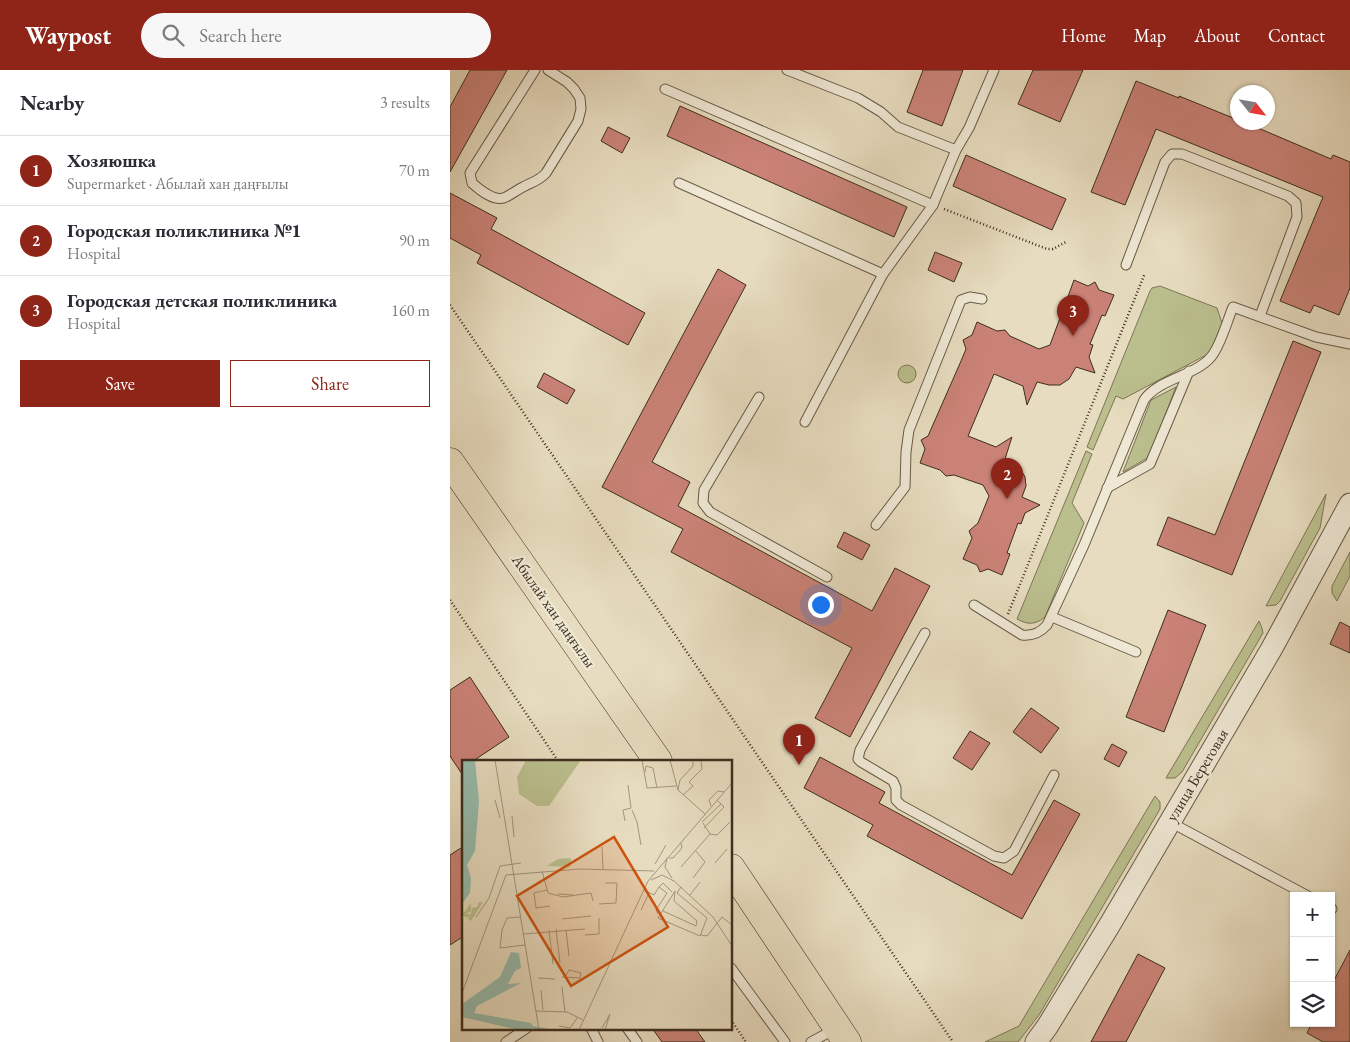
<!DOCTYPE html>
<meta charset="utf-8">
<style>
:root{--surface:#fff;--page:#f7f7f7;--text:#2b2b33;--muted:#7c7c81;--line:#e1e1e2;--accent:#8f2418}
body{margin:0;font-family:"EB Garamond",serif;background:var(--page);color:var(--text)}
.controls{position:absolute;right:15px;bottom:15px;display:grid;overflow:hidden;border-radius:0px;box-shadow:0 1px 4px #0004}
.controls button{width:45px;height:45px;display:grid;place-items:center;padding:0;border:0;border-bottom:1px solid var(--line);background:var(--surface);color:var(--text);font:25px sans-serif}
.compass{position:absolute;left:780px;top:15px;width:45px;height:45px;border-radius:50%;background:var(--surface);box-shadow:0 1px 4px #0004;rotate:121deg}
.you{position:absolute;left:370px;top:534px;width:18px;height:18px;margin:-12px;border:4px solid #fff;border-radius:50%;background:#1a73e8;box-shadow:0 0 0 8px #1a73e833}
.badge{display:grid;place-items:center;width:32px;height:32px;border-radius:50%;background:var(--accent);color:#fff;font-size:16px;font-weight:700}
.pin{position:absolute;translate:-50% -41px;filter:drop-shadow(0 1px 2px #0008)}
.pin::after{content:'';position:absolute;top:26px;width:18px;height:15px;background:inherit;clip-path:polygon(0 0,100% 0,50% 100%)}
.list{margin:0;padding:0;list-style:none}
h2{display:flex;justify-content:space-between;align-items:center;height:65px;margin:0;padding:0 20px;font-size:21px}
h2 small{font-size:16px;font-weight:400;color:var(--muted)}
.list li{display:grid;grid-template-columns:32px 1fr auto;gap:15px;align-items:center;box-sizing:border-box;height:70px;padding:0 20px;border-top:1px solid var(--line)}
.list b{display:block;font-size:19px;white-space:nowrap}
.list p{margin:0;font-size:16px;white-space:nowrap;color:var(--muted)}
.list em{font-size:16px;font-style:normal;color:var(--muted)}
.actions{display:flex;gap:10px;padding:15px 20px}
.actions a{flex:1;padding:11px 0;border:1px solid var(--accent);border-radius:0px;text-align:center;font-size:18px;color:var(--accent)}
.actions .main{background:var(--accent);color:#fff}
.icon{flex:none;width:28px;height:28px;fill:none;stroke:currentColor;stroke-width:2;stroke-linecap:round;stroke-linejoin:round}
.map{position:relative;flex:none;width:900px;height:972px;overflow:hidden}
header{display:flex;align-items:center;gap:30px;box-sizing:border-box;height:70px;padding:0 25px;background:var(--accent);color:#fff}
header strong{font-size:24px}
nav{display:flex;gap:28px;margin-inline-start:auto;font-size:18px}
.search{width:350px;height:45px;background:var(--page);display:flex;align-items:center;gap:12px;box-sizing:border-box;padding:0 18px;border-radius:28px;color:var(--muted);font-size:19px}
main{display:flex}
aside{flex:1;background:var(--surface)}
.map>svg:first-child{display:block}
.green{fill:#bbbf8e;stroke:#7c7656}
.building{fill:#ca8276;stroke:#3c2e1e}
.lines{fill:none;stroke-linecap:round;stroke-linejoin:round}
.service-casing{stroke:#675a46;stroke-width:11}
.tertiary-casing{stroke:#675a46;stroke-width:23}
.trunk-casing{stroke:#3c2e1e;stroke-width:29}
.path{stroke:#3c2e1e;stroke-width:2.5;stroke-dasharray:1 2.5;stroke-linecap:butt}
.service{stroke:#efe8d5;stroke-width:9}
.tertiary{stroke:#efe8d5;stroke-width:21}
.trunk{stroke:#e7dcbf;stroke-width:28}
.labels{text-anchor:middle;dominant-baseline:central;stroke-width:4.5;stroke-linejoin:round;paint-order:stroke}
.street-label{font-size:16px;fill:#3c2e1e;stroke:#efe8d5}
.inset-river{fill:none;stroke:#97bcad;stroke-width:2.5}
.inset-road{fill:none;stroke:#a3967f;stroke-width:1}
.view{fill:#ce530f;fill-opacity:0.15;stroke:#ce530f;stroke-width:2.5}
.inset-edge{fill:none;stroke:#3c2e1e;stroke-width:2.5}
</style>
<header>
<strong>Waypost</strong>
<div class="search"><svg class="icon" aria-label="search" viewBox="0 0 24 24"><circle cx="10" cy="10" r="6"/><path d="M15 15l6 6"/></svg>Search here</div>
<nav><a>Home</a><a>Map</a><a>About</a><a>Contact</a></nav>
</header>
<main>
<aside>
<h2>Nearby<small>3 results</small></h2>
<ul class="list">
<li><span class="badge">1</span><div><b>Хозяюшка</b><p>Supermarket · Абылай хан даңғылы</p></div><em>70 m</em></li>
<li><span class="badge">2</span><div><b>Городская поликлиника №1</b><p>Hospital</p></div><em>90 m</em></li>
<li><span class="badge">3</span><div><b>Городская детская поликлиника</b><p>Hospital</p></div><em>160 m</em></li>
</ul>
<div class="actions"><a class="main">Save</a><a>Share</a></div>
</aside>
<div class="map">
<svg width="900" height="972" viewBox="0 0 900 972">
<rect width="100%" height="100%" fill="#e7dcbf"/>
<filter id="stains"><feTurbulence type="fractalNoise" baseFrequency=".004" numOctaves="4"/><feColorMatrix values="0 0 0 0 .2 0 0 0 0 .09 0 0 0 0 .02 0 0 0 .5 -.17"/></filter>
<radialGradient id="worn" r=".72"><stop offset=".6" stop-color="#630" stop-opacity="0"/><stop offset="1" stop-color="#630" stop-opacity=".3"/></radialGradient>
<g class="green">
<path d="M 710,216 L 767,238 L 772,253 L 760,283 L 673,329 L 666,326 L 643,380 L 637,377 L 700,221 L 702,218 Z"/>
<circle cx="457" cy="304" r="9"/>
<path d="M 726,317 L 699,387 L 673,402 L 701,330 Z"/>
<path d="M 636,381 L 642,384 L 622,433 L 634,453 L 595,547 C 585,555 578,555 567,549 Z"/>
<path d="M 876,424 L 870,458 L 830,531 L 826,535 L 816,536 Z"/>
<path d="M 900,482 L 900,506 L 887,531 L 882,523 L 882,516 Z"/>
<path d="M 809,551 L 812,558 L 813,563 L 732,702 L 725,708 L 716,708 Z"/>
<path d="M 705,726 L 710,732 L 710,739 L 589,945 L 568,972 L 535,972 L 569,956 Z"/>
</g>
<g class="building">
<path d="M 20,0 L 57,0 L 0,102 L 0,37 Z"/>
<path d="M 473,0 L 513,0 L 492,56 L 457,42 Z"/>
<path d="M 583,0 L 633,0 L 610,52 L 568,34 Z"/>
<path d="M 686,11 L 729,28 L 729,26 L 788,50 L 788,52 L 794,52 L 881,89 L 883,85 L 900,92 L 900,218 L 889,245 L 864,235 L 860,243 L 830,231 L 873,127 L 706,59 L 675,135 L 641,122 Z"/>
<path d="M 230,36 L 457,137 L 444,167 L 217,66 Z"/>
<path d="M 158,57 L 180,68 L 172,83 L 151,71 Z"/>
<path d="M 516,85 L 616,129 L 602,160 L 503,116 Z"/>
<path d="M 0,123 L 47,148 L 41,159 L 195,243 L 178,275 L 27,193 L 31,185 L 0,168 Z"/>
<path d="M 485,182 L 512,193 L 504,212 L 478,200 Z"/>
<path d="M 268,199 L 296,215 L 202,392 L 240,412 L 228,436 L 422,541 L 445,498 L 480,516 L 400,667 L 365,648 L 402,578 L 221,482 L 233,459 L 152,417 Z"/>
<path d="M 624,210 L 638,216 L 645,212 L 649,220 L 664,225 L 655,246 L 652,245 L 640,274 L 643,275 L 639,287 L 645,303 L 626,297 L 619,309 L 610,315 L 599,315 L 587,312 L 577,335 L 573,316 L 544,304 L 518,366 L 546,377 L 562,367 L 555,389 L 570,398 L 575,407 L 576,416 L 572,427 L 590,435 L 575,443 L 571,454 L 568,453 L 557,483 L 560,484 L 552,505 L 538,499 L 530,502 L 527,495 L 513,489 L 522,468 L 519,461 L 528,453 L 539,426 L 533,415 L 504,405 L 496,406 L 490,400 L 470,393 L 475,379 L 471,370 L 478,366 L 511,291 L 516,279 L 513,270 L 522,265 L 527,252 L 547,261 L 555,260 L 560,266 L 589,279 L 600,275 L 610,248 L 609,236 L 616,232 Z"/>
<path d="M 843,271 L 871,282 L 782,505 L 707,475 L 718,447 L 765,465 Z"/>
<path d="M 94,303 L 125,320 L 117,334 L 87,317 Z"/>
<path d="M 394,462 L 420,475 L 412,490 L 387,477 Z"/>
<path d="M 718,540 L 756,555 L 714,662 L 676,647 Z"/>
<path d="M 890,552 L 900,557 L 900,583 L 880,574 Z"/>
<path d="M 20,607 L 59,667 L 23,691 L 14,691 L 14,707 L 0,686 L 0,620 Z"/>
<path d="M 581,638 L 609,658 L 591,683 L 563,662 Z"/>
<path d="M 520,661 L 540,673 L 522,700 L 503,688 Z"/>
<path d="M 662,674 L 677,682 L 669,697 L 654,689 Z"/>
<path d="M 370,687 L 435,722 L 429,733 L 562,805 L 604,730 L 630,744 L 572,849 L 417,766 L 423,755 L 354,718 Z"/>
<path d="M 14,776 L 14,866 L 0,875 L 0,785 Z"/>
<path d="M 900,880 L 900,972 L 873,972 L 857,963 L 862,953 L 881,953 L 881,916 Z"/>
<path d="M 688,884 L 715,898 L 676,972 L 641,972 Z"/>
<path d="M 202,958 L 245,958 L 255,972 L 212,972 Z"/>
</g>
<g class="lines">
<g class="service-casing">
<g id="service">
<path d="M 85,0 L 20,103 L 22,113 C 30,120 45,133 56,127 C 62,124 67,120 73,117 C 82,112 89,111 96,103 L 128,51 L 131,39 L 130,28 L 124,19 L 117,12 L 98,0"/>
<path d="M 337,0 L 408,28 L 431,42 L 448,57 L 506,80"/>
<path d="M 215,19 L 483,135"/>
<path d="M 229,113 L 433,204"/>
<path d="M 676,195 L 715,92 L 722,84 L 732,84 L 838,126 L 846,133 L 847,147 L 810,246"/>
<path d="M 309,327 L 254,420 L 253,433 L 260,442 L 377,507"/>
<path d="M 355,352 L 433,204 L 483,135 L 506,80 L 519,58 L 544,0"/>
<path d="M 657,418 L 700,394 L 739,301"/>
<path d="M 426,455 L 455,417 L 456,382 L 459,360 L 511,230 L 520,227 L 532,229"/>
<path d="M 524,535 L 572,565 C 583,566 590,563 597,555 L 634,475 L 694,330 C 708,309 745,306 761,287 C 771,275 777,251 783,237 L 866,267 L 900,274"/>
<path d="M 602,547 L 686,582"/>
<path d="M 475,563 L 410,680 L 408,689 L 411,692 L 443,711 L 446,718 L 446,730 L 451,735 L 544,786 L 554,788 L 564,781 L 604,705"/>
<path d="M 720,752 L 858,826"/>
<path d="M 881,838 L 882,839"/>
<path d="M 281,898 L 335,972"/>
<path d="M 141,958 L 148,972"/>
<path d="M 177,958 L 187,972"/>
<path d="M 56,972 L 77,958"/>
<path d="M 361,972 L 385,959"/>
</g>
</g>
<g class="tertiary-casing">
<path id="tertiary" d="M 586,972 L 597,957 L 659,856 L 822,578 L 900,434"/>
</g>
<g class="trunk-casing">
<g id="trunk">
<path d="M 0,392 L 208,691"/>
<path d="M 281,798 L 397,972"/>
</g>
</g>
<g class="path">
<path d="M 494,139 L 597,179 L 603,179 L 616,172"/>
<path d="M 0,235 L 503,972"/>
<path d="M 0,530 L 108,691"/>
<path d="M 558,544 L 695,203"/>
<path d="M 281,950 L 296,972"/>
</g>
<use href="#service" class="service"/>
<use href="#tertiary" class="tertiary"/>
<use href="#trunk" class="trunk"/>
</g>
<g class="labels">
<g class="street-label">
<text transform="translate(104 541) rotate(55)">Абылай хан даңғылы</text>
<text transform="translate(747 705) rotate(-59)">улица Береговая</text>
</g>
</g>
<g transform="translate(12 690)">
<rect width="270" height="270" fill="#e7dcbf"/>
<path d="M 64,0 L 119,0 L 87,46 L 75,46 L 57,34 L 55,17 ZM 109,98 L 108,107 L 85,106 L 96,99 ZM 17,142 L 21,142 L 9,161 L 6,159 L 8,154 L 5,158 L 0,155 L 9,143 L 9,151 L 4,154 L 9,154 L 10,148 L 15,147 Z" fill="#bbbf8e"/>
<path d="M 0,0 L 13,0 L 17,41 L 13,91 L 5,105 L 9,118 L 8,133 L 0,144 ZM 49,192 L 57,193 L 59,208 L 53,211 L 46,224 L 59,223 L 15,246 L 12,253 L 69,263 L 73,270 L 52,269 L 0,257 L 0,244 L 38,217 Z" fill="#97bcad"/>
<path class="inset-river" d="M 69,267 L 86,270"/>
<path class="inset-road" d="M 33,0 L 77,270M 180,0 L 185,28 L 214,26M 208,0 L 216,30 L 243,54M 183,12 L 184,6 L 191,8 L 195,28M 216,30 L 218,20 L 231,6 L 231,0M 221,35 L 231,26 L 227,22 L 240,9 L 239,0M 33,40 L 38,58M 249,46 L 247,40 L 256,31 L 262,32M 170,50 L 175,62 L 179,85M 50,56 L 52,77M 163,61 L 161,50 L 169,48 L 166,25M 240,62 L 259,44 L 255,40M 241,63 L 248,74 L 255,75 L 268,62M 242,68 L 262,47 L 259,44M 140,87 L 141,109M 205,98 L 203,107 L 210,118M 207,98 L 211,98 L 220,88 L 219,83M 253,103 L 265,89M 193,104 L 204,85M 219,107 L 248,74M 80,111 L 86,133 L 101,137 L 129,133 L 131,141M 231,118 L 243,102 L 234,91M 189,120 L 200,115 L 212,121M 211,120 L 251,157 L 270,186M 197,127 L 201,123 L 210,132M 85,130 L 72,133 L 74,148 L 88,146M 182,130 L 192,135 L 197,127 L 205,133 L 194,150 L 196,154M 96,134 L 111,135M 228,135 L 238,122M 137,144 L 154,143 L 155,123 L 143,123M 179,150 L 187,133M 201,151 L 234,166 L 235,161 L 212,141 L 213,131 L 196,158 L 238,176 L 245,158 L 215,133 L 219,127M 14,157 L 27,138 L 38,106 L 59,103M 58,157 L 45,158 L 40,170 L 38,188 L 63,185M 100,159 L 129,156M 94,169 L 98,203M 87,170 L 91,204M 104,170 L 107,196M 62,174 L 123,169M 123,175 L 137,174 L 137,158M 239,175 L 245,176 L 260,157 L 270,165M 100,217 L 118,218 L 119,213 L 107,210 L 103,217M 76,218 L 93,219M 100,227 L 103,252M 79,230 L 81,250M 0,233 L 44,115 L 118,109 L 192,111M 74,251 L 105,252 L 121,260M 97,266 L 108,268 L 116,257M 140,268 L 148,254 L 143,270M 117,270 L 186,121 L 270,23"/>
<path class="view" d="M 152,77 L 206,167 L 109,226 L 55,136 Z"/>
<rect width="270" height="270" class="inset-edge"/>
</g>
<rect width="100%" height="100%" filter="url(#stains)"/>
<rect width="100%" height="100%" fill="url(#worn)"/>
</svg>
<div class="controls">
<button>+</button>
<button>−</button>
<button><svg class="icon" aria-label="layers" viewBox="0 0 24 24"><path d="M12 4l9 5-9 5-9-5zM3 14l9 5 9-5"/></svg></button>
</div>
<svg class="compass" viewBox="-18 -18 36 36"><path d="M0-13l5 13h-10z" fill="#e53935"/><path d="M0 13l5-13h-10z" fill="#7c7c81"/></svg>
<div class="you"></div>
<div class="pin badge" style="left:349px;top:695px">1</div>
<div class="pin badge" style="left:557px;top:429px">2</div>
<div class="pin badge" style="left:623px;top:266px">3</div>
</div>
</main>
